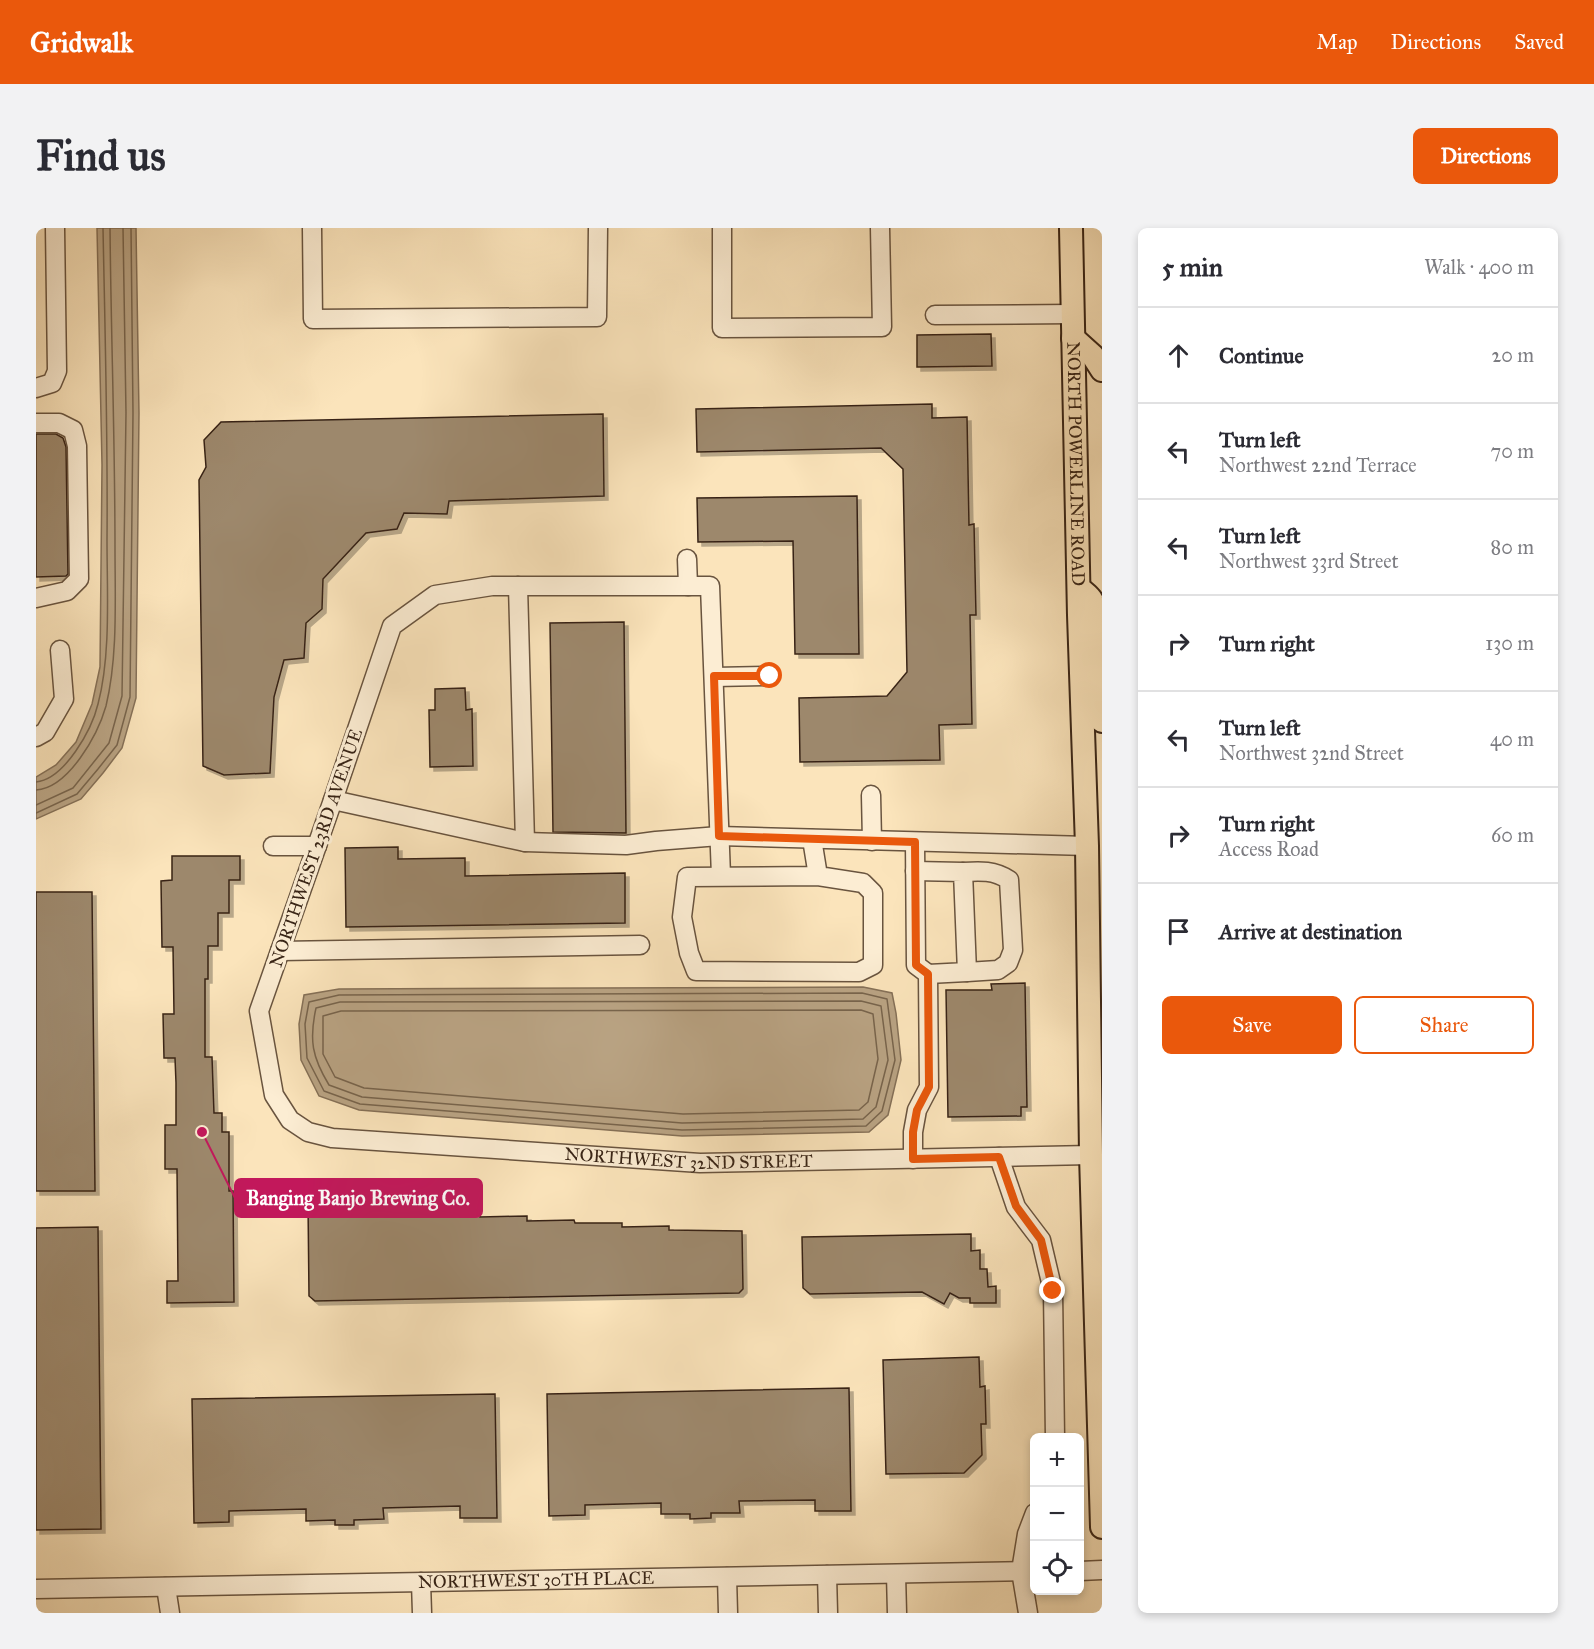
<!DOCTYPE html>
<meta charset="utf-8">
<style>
:root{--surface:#fff;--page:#f2f2f3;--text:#2b2b33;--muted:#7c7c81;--line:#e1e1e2;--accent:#ea580c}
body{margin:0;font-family:"IM FELL Great Primer",serif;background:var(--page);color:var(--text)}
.controls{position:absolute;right:18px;bottom:18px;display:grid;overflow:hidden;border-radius:9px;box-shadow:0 3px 9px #0003}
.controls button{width:54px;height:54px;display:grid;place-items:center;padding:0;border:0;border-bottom:2px solid var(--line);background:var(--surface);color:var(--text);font:30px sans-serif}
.stop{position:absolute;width:18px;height:18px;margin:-14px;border:4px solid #ea580c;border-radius:50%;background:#fff}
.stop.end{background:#ea580c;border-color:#fff;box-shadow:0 2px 6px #0008}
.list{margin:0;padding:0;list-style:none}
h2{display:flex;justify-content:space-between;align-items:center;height:78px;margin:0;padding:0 24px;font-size:26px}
h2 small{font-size:20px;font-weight:400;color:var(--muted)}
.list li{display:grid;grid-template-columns:39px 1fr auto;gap:18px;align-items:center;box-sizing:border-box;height:96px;padding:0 24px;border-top:2px solid var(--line)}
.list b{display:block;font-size:22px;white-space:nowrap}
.list p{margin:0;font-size:20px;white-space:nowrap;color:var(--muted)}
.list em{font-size:20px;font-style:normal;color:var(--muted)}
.actions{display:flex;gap:12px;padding:18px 24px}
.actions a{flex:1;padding:14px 0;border:2px solid var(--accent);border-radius:9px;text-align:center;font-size:21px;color:var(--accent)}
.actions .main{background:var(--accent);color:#fff}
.icon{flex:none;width:33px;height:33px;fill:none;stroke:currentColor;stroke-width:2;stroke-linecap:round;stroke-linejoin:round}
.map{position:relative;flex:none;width:1066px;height:1385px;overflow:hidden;border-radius:9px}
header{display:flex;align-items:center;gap:36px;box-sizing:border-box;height:84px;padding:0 30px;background:var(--accent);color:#fff}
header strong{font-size:28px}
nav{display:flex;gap:33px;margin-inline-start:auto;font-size:21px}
.intro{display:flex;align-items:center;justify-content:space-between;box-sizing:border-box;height:144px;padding:0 36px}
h1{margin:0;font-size:42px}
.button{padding:15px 27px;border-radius:9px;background:var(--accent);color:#fff;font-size:21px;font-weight:700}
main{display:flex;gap:36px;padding:0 36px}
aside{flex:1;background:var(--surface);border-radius:9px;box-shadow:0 3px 9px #0003}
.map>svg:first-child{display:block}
.water{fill:#b9a383;stroke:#857057;stroke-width:1.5}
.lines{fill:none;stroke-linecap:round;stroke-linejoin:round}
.shore{stroke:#78644c;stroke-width:1.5}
.building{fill:#9d886c;stroke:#382416;stroke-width:1.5;filter:url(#shadow)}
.minor-casing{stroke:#69543f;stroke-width:21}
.major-casing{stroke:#382416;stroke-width:26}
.minor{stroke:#fcedd3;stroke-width:18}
.major{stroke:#fbe4bb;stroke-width:22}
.route{stroke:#ea580c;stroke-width:8}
.labels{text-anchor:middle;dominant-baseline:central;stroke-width:6;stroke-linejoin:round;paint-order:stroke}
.street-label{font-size:18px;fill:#382416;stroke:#fcedd3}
.leader{fill:none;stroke:#c2185b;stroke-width:2}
.callout-dot{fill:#c2185b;stroke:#fcedd3;stroke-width:2}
.callout{fill:#c2185b;stroke:#c2185b;stroke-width:2}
.callout-label{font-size:20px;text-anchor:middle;font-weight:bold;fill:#fff}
</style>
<header>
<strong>Gridwalk</strong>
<nav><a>Map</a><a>Directions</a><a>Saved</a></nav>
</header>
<div class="intro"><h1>Find us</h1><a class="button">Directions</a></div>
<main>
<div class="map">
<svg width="1066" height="1385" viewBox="0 0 1066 1385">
<defs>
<filter id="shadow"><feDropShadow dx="4" dy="4" stdDeviation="0" flood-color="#0004"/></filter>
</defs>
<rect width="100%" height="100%" fill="#fbe4bb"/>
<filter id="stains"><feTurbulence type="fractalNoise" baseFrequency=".00333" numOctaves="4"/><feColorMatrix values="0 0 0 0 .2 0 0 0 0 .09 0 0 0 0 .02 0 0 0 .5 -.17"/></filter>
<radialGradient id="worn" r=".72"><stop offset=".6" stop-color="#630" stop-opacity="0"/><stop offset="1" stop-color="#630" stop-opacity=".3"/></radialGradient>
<g class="water">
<path d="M 61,0 L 100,0 L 103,185 L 100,470 L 86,520 L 67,545 L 45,571 L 0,591 L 0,549 L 20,537 L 40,514 L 56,476 L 64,439 L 66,237 Z"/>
<path d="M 827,759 L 856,765 L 860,785 L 865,832 L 852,887 L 833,904 L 646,908 L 323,882 L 283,868 L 265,832 L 263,796 L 268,767 L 303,761 Z"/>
</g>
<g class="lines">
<g class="shore">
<path d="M 0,554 C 29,551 56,501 62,476 C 75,427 71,364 71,313 C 72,209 69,104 67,0"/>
<path d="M 0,562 C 33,560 62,506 70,478 C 82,428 79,371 79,319 C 79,213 75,106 74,0"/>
<path d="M 0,577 L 37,560 L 73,515 L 86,468 L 90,185 L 87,0"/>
<path d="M 0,585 L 41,566 L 62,541 L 81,517 L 94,469 L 97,185 L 95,0"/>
<path d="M 826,765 L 851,771 L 859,832 L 846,883 L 830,898 L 646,902 L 324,876 L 288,863 L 271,830 L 269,796 L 273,774 L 303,767 Z"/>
<path d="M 825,773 L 845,778 L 852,832 L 840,879 L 827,891 L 646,895 L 326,869 L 293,857 C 276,829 273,812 280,780 L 304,774 Z"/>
<path d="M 825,782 L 837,786 L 842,831 L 832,874 L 823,882 L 647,886 L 328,860 L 299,849 L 287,826 L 287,788 L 305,783 Z"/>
</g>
</g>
<g class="building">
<path d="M 955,106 L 956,138 L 881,139 L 881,107 Z"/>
<path d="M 896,176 L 896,190 L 931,189 L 933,297 L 938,296 L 940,387 L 934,387 L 936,496 L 903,497 L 904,532 L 764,534 L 763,470 L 851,468 L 871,444 L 867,241 L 845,220 L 661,224 L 660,181 Z"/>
<path d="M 567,186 L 568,268 L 413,273 L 411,286 L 368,285 L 361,301 L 330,305 L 287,351 L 286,381 L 270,395 L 268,430 L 248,432 L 238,469 L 234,545 L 188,547 L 167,538 L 163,252 L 170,239 L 168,212 L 185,194 Z"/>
<path d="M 0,206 L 20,206 L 27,210 L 30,219 L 32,346 L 30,348 L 0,349 Z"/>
<path d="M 821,268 L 823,426 L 759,426 L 757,313 L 662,314 L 661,270 Z"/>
<path d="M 588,394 L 590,605 L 517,604 L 514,395 Z"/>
<path d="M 429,460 L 430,482 L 436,481 L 437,538 L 394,539 L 393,482 L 399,482 L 399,461 Z"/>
<path d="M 362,619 L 362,631 L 429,630 L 429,648 L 589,645 L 589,695 L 310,699 L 309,620 Z"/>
<path d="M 136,628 L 204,628 L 204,652 L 193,652 L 193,685 L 182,685 L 182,718 L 172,718 L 172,751 L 169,751 L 169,829 L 176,829 L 178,885 L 186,885 L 186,904 L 193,904 L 193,963 L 197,963 L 198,1074 L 131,1075 L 131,1053 L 142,1053 L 141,941 L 129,941 L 129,897 L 140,897 L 140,855 L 139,830 L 128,830 L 127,786 L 138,786 L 137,719 L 126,719 L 125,653 L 136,652 Z"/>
<path d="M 0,664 L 56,664 L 59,963 L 0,963 Z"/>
<path d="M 989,755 L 991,879 L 985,879 L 985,888 L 912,889 L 910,762 L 956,762 L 955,756 Z"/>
<path d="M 272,975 L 292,975 L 292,979 L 346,978 L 346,982 L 396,981 L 396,986 L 444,985 L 444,989 L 491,988 L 491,993 L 538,992 L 539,995 L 586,995 L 586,999 L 633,998 L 633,1002 L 706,1003 L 707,1061 L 703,1065 L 279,1073 L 273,1068 Z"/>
<path d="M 62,999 L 65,1301 L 0,1302 L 0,1000 Z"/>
<path d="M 935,1006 L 935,1023 L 944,1022 L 944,1041 L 951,1041 L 952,1059 L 960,1058 L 960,1075 L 934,1075 L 934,1070 L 923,1070 L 914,1065 L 908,1076 L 886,1064 L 774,1066 L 767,1060 L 766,1009 Z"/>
<path d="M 943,1129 L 944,1159 L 949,1158 L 950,1196 L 945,1196 L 946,1227 L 928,1245 L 850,1246 L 847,1132 Z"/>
<path d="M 813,1160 L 815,1283 L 779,1283 L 779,1272 L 703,1273 L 704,1285 L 675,1285 L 675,1290 L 654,1291 L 654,1286 L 625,1286 L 625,1275 L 549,1277 L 549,1287 L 513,1288 L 511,1166 Z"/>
<path d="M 459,1166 L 461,1290 L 424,1290 L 424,1278 L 347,1280 L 348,1291 L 318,1292 L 318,1297 L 299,1297 L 299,1292 L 270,1293 L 270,1281 L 193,1283 L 193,1294 L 158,1295 L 156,1171 Z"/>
</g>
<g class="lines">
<g class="minor-casing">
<g id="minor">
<path d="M 276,0 L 277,91 L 561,89 L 562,0"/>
<path d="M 686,0 L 686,100 L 846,99 L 844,0"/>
<path d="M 899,87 L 1037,86"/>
<path d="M 0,160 L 16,155 L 21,143 L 19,0"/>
<path d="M 0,195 L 23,195 L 37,202 L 41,218 L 43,351 L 31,363 L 0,370"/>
<path d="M 651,331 L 652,358"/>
<path d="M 482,358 L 489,614"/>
<path d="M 678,449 L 734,448"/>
<path d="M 0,509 L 9,504 L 28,471 L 24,422"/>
<path d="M 835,567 L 836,613"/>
<path d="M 297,572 L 489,614 L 590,617 L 620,613 L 683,608 L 1051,618"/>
<path d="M 776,611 L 782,648 L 827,655 L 837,665 L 837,737 L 823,744 L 660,743 L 653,725 L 646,689 L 651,649 L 782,648"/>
<path d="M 237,618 L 281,618"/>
<path d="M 879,643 L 927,644 L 931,744 L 892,746"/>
<path d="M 927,644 C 944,643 958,642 973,652 L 977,722 L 972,735 L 962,742 L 931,744"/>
<path id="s1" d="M 685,648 L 674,358 L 456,358 L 399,367 L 356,398 L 297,572 L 223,783 L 238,867 L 254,892 L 272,904 L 296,910 L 664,935 L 1055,927"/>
<path d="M 244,723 L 604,717"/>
<path d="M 963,929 L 980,979 L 1005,1012 L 1017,1063 L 1019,1210"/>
<path d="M 877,931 L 877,904 L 881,882 L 893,859 L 892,746 L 880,737 L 879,614"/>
<path d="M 1044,1343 L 1066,1342"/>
<path d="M 860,1346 L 861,1385"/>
<path d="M 791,1347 L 792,1385"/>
<path d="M 691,1349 L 692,1385"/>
<path d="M 385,1354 L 386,1385"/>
<path d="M 130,1359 L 134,1385"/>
<path id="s2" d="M 0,1361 L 999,1343"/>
<path d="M 992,1385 L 985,1343 L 991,1306 L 999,1285"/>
</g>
</g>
<g class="major-casing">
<g id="major">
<path id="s3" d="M 1035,0 L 1043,387 L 1051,618 L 1055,927 L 1066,1299"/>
<path d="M 1037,110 L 1057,128 L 1066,142"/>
<path d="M 1043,360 C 1047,364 1054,368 1056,373 C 1066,391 1065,468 1066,493"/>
</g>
</g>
<use href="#minor" class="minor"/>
<use href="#major" class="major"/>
</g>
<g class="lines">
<path class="route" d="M 734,448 L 678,448 L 683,608 L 879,614 L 880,737 L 892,746 L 893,859 L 881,882 L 877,904 L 877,931 L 963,929 L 980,978 L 1005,1012 L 1017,1063"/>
</g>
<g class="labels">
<g class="street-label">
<text stroke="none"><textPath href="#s3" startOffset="236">NORTH POWERLINE ROAD</textPath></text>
<text transform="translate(280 620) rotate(-71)">NORTHWEST 23RD AVENUE</text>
<text stroke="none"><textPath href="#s1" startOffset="1545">NORTHWEST 32ND STREET</textPath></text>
<text stroke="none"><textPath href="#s2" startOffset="500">NORTHWEST 30TH PLACE</textPath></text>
</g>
</g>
<path class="leader" d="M166 904L199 970"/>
<circle class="callout-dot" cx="166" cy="904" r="6"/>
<rect class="callout" x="199" y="951" width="247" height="38" rx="6"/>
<g class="callout-label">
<text x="322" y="977">Banging Banjo Brewing Co.</text>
</g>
<rect width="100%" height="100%" filter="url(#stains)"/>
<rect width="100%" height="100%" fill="url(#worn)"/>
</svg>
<div class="controls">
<button>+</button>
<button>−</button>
<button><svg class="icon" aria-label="locate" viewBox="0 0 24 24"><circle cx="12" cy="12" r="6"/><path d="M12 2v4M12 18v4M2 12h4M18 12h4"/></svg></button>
</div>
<div class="stop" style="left:734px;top:448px"></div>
<div class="stop end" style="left:1017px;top:1063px"></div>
</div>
<aside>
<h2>5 min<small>Walk · 400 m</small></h2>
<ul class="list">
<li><svg class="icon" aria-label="ahead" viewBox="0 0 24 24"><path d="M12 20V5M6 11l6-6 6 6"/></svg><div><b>Continue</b></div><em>20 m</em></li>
<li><svg class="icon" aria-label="left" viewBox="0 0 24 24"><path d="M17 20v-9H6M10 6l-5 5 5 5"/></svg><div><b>Turn left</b><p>Northwest 22nd Terrace</p></div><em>70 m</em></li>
<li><svg class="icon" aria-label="left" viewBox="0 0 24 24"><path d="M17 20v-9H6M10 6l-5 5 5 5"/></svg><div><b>Turn left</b><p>Northwest 33rd Street</p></div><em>80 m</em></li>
<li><svg class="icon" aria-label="right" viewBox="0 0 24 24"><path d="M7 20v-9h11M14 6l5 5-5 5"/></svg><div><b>Turn right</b></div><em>130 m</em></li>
<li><svg class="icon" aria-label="left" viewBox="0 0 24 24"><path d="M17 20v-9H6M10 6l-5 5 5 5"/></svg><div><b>Turn left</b><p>Northwest 32nd Street</p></div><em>40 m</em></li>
<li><svg class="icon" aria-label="right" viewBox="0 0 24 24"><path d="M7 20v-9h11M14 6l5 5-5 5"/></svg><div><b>Turn right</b><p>Access Road</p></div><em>60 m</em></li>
<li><svg class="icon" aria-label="arrive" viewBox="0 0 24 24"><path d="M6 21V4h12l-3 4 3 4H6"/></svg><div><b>Arrive at destination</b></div></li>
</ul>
<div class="actions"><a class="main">Save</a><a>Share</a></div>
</aside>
</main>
